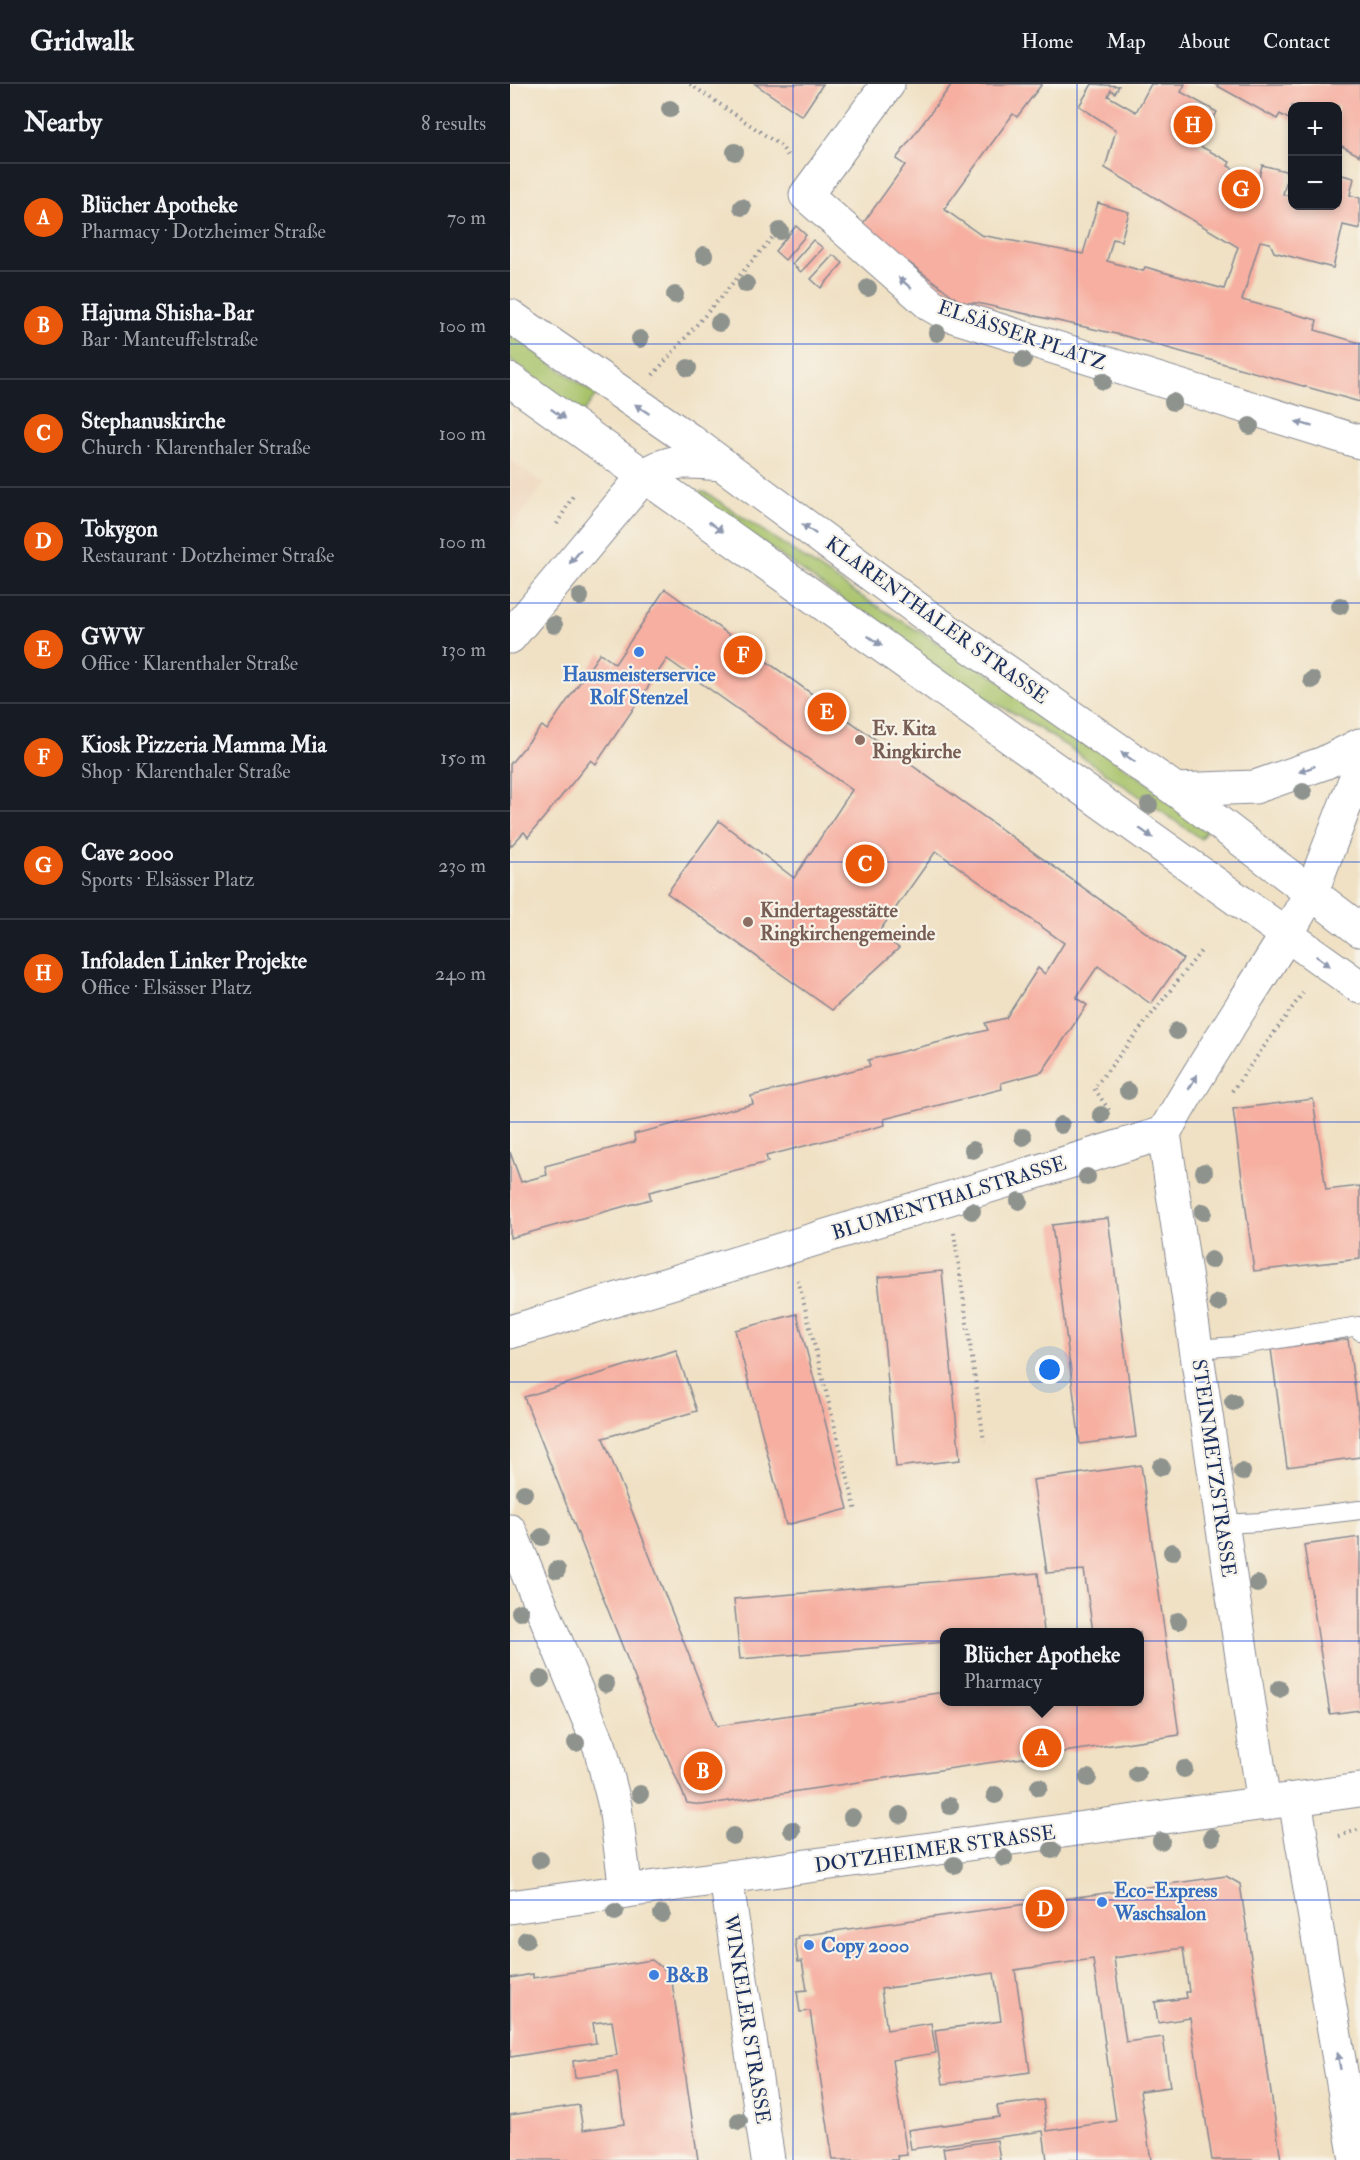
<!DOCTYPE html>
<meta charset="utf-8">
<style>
:root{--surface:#171b24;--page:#20242c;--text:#f1f3f6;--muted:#9ea1a6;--line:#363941;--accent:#ea580c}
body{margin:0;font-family:"IM FELL Double Pica",serif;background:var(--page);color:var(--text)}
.controls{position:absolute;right:18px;top:18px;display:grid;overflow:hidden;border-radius:12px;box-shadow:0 3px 9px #0003}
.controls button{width:54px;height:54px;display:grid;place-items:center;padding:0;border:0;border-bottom:2px solid var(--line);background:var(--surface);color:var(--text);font:30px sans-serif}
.you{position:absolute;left:540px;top:1286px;width:21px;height:21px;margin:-15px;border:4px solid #fff;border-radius:50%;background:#1a73e8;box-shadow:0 0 0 9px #1a73e833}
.badge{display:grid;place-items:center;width:39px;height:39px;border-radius:50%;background:var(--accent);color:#fff;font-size:20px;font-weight:700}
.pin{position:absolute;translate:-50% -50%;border:3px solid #fff;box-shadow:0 2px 6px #0006}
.popup{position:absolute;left:430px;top:1544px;width:204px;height:78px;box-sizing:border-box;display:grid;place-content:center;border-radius:12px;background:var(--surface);filter:drop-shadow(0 2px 4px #0005);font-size:20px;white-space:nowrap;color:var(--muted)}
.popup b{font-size:22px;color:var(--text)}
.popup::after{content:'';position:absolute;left:50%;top:100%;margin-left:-12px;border:12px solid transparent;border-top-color:var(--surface)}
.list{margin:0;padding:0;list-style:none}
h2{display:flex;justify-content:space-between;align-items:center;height:78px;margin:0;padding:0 24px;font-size:26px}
h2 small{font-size:20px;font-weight:400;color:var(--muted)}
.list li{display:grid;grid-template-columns:39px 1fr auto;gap:18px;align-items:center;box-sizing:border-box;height:108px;padding:0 24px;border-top:2px solid var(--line)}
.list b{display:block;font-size:22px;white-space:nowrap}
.list p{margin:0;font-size:20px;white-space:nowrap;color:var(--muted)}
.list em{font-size:20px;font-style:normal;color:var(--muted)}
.map{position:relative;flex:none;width:850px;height:2076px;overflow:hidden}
header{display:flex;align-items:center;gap:36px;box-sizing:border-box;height:84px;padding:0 30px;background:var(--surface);border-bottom:2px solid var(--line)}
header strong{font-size:28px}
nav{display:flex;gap:33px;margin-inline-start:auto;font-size:21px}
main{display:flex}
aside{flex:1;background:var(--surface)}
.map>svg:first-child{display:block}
.built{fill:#efd6bc}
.green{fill:#a7c269;stroke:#617864;stroke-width:1.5}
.building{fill:#f6afa0}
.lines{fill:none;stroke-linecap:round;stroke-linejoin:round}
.service-casing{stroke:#868891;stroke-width:20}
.minor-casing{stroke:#868891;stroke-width:35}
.tertiary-casing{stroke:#868891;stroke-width:35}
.secondary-casing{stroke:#868891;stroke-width:35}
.path{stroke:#868891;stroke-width:4;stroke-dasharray:1.5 4.5;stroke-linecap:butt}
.service{stroke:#fff;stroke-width:18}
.minor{stroke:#fff;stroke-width:33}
.tertiary{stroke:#fff;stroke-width:33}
.secondary{stroke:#fff;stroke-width:33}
.tree{fill:#8e938e}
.oneway{fill:#8d97ae}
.grid{fill:none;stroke:#1d4ed8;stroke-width:1.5;stroke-opacity:0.55}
.shop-dot{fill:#3f7fe0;stroke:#f7f3e8;stroke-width:2}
.education-dot{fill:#8d6e63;stroke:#f7f3e8;stroke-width:2}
.labels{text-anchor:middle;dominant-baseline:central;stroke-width:4.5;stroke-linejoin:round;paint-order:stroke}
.street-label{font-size:20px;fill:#1b2f5e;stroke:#f7f3e8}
.shop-label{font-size:20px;font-weight:bold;fill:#366cbe;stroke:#f7f3e8;text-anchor:start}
.education-label{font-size:20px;font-weight:bold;fill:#785e54;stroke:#f7f3e8;text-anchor:start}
</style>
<header>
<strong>Gridwalk</strong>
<nav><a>Home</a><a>Map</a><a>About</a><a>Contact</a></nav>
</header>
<main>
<aside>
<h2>Nearby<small>8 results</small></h2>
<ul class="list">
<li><span class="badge">A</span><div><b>Blücher Apotheke</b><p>Pharmacy · Dotzheimer Straße</p></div><em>70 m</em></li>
<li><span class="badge">B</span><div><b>Hajuma Shisha-Bar</b><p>Bar · Manteuffelstraße</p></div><em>100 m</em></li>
<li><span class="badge">C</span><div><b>Stephanuskirche</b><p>Church · Klarenthaler Straße</p></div><em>100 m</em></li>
<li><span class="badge">D</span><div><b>Tokygon</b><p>Restaurant · Dotzheimer Straße</p></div><em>100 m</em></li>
<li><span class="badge">E</span><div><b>GWW</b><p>Office · Klarenthaler Straße</p></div><em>130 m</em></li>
<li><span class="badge">F</span><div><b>Kiosk Pizzeria Mamma Mia</b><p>Shop · Klarenthaler Straße</p></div><em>150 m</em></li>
<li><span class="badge">G</span><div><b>Cave 2000</b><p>Sports · Elsässer Platz</p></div><em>230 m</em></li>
<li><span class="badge">H</span><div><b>Infoladen Linker Projekte</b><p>Office · Elsässer Platz</p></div><em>240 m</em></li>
</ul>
</aside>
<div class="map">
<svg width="850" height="2076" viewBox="0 0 850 2076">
<rect width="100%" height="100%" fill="#f7f3e8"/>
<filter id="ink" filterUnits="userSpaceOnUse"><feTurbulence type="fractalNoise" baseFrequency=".0167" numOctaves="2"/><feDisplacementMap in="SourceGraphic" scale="12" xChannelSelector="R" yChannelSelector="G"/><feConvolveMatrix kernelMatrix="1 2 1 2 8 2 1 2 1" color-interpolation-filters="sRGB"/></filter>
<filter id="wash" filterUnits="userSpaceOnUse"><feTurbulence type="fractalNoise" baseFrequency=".008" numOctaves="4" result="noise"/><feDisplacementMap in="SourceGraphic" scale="24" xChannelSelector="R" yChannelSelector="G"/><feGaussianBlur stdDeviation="1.35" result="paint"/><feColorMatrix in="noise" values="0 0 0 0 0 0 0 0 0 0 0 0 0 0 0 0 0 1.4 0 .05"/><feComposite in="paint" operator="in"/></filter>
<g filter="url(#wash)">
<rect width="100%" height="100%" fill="#f0e1c4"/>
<path class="built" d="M 0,376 L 34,400 L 0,445 Z"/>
<g class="green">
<path d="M 0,250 L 86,311 L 73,329 L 0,276 Z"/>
<path d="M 189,408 L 195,408 L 357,516 L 496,600 L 699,742 L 691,755 L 555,661 L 511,633 L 461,607 L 188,413 Z"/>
</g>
<g id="blocks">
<g class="building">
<path d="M 245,0 L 313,0 L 292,32 Z"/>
<path d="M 442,0 L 532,0 L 507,33 L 503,30 L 434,125 L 471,151 L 573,170 L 588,119 L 619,128 L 611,157 L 603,155 L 597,177 L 633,187 L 635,183 L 714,205 L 728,163 L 595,84 L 606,46 L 569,22 L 582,0 L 609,2 L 605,9 L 601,6 L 598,12 L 626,28 L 641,0 L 675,0 L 671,8 L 707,28 L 688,61 L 720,78 L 718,82 L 748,98 L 752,81 L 779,88 L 773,110 L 782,113 L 782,122 L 828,122 L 828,90 L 844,94 L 840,111 L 850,114 L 850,145 L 833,141 L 823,184 L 764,168 L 760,159 L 750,157 L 732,216 L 807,236 L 805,246 L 850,259 L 850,318 L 615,252 L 467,219 L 452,219 L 351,142 L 395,81 L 386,75 Z"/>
<path d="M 704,0 L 850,0 L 850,72 L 828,60 L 828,22 L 782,22 L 782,37 L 770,30 L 767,35 Z"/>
<path d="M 286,142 L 296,151 L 275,176 L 265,167 Z"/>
<path d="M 303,156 L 313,164 L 291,188 L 282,180 Z"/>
<path d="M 323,171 L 333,179 L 311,204 L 301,195 Z"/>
<path d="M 155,505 L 673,875 L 641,920 L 588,882 L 566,914 L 577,921 L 532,988 L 491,999 L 492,1005 L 374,1035 L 375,1041 L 256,1072 L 258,1078 L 139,1108 L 141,1115 L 0,1154 L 0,1068 L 11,1098 L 37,1091 L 35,1082 L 125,1058 L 124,1050 L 243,1020 L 241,1012 L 360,982 L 358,976 L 478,946 L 475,939 L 496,934 L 528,884 L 535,890 L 554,859 L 426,767 L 368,849 L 389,864 L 322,926 L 157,809 L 209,737 L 284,794 L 342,706 L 157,575 L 86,680 L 81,676 L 18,753 L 14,748 L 0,763 L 0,680 L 32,642 L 37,646 L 90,569 L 105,580 Z"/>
<path d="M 803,1015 L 816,1106 L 850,1102 L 850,1175 L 744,1187 L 723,1025 Z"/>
<path d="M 598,1134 L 626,1353 L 570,1360 L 542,1141 Z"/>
<path d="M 432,1187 L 450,1376 L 386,1383 L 368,1193 Z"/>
<path d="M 287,1230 L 338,1425 L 276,1441 L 225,1246 Z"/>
<path d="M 838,1255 L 850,1342 L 850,1373 L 777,1383 L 761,1265 Z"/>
<path d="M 166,1266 L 187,1327 L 93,1354 L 207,1642 L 434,1608 L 434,1618 L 630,1618 L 630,1548 L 583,1548 L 574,1486 L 537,1489 L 523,1396 L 631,1381 L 669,1651 L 192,1721 L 177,1719 L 143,1640 L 14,1313 Z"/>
<path d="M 850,1453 L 850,1626 L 820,1630 L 794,1461 Z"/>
<path d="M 528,1489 L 534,1548 L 435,1548 L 434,1558 L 230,1575 L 224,1515 Z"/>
<path d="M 716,1792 L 730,1800 L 771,2076 L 702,2076 L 680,1934 L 648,1939 L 645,1918 L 677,1914 L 676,1908 L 679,1908 L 673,1864 L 604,1874 L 616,1958 L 653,1953 L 660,2003 L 630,2007 L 641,2076 L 537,2076 L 533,2047 L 401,2065 L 398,2046 L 489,2033 L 487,2022 L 533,2016 L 537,2047 L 606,2037 L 583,1875 L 505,1886 L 520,1988 L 433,2000 L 425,1946 L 491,1937 L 484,1889 L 371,1905 L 377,1946 L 421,1939 L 426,1969 L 382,1976 L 397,2071 L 387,2072 L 388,2076 L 323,2076 L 300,1927 L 290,1928 L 287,1907 L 297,1906 L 292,1877 L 288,1878 L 285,1856 L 289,1855 L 288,1852 Z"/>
<path d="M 142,1876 L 161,1891 L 188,2076 L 0,2076 L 0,2031 L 69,2021 L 73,2046 L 114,2040 L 107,1988 L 65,1994 L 63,1977 L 107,1971 L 102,1937 L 83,1939 L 86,1959 L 0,1973 L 0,1894 L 23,1890 L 23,1894 Z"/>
<path d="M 487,2056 L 490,2076 L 435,2076 L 433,2064 Z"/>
</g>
</g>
</g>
<g filter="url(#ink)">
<use href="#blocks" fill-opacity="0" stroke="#868891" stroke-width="1.5"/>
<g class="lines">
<g class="service-casing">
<g id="service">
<path d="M 686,1265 L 726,1262 L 849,1242 L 850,1247"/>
<path d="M 712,1440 L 751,1438 L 850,1426"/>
</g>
</g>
<g class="minor-casing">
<g id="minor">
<path d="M 378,0 L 296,111 L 421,221 L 437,230 L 850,358"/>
<path d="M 0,553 L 134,392 C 162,373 179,378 211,380"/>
<path d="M 654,1049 L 754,1720"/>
<path d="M 0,1248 L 654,1049 C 692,981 736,917 777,850"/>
<path d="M 0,1447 L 90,1663 L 105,1722 L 116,1807"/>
<path d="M 785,1716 L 846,2076"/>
<path d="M 216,1794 L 258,2076"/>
</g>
</g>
<g class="tertiary-casing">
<g id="tertiary">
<path d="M 666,706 L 745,703 L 814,679 L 850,661"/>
<path d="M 777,850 L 802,807 L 850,683"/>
</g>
</g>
<g class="secondary-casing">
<g id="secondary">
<path d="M 0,232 L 181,357 L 413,529 L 666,706 L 850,846"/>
<path d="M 0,296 L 850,903"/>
<path d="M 0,1823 L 850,1706"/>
</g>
</g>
<g class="path">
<path d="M 180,0 L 271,62 L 280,75"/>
<path d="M 143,291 L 276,138"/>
<path d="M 47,440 L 64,410"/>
<path d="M 722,1007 L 795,906"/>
<path d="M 599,1026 L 584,1004 L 691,867"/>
<path d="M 444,1149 L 474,1357"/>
<path d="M 288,1196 L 346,1427"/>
<path d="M 829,1752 L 850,1745"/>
</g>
<use href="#service" class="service"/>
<use href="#minor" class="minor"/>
<use href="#tertiary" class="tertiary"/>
<use href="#secondary" class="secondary"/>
</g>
<g class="tree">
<circle cx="160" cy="25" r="9"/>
<circle cx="225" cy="68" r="9"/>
<circle cx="232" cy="123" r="9"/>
<circle cx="270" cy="147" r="9"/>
<circle cx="194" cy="171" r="9"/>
<circle cx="236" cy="200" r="9"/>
<circle cx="358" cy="204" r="9"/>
<circle cx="165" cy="211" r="9"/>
<circle cx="209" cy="239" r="9"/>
<circle cx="427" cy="249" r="9"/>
<circle cx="130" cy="255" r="9"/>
<circle cx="513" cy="276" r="9"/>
<circle cx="178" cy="284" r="9"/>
<circle cx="593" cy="297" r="9"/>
<circle cx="663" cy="318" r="9"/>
<circle cx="740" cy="342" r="9"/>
<circle cx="70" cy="513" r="9"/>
<circle cx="830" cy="522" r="9"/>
<circle cx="44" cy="541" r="9"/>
<circle cx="802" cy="596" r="9"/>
<circle cx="793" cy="708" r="9"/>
<circle cx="639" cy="721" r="9"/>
<circle cx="667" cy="947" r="9"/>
<circle cx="618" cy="1007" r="9"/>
<circle cx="591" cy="1031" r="9"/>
<circle cx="551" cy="1041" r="9"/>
<circle cx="513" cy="1053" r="9"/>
<circle cx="463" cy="1066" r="9"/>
<circle cx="694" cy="1088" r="9"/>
<circle cx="577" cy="1093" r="9"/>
<circle cx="509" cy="1117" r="9"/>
<circle cx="462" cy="1127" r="9"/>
<circle cx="693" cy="1128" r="9"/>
<circle cx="701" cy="1176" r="9"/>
<circle cx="708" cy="1219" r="9"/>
<circle cx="723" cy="1318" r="9"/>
<circle cx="651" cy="1383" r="9"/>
<circle cx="732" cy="1388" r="9"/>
<circle cx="14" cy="1409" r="9"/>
<circle cx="32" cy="1453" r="9"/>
<circle cx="662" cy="1468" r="9"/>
<circle cx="47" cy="1486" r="9"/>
<circle cx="747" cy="1500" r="9"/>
<circle cx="10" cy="1528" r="9"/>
<circle cx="668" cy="1537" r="9"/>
<circle cx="31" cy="1595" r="9"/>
<circle cx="96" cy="1600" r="9"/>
<circle cx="769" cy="1605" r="9"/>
<circle cx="66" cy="1659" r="9"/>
<circle cx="674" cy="1685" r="9"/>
<circle cx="627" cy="1690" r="9"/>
<circle cx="578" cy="1694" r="9"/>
<circle cx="529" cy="1703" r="9"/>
<circle cx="130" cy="1710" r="9"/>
<circle cx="485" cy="1711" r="9"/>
<circle cx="440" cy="1722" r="9"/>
<circle cx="390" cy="1731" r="9"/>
<circle cx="342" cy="1733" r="9"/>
<circle cx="282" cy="1746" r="9"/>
<circle cx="223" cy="1752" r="9"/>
<circle cx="702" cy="1753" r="9"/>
<circle cx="651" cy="1757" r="9"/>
<circle cx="542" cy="1766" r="9"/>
<circle cx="494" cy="1774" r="9"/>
<circle cx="30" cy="1776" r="9"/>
<circle cx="444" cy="1781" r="9"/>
<circle cx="105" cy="1828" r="9"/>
<circle cx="152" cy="1830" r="9"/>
<circle cx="16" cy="1856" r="9"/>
<circle cx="229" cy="2037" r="9"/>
</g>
<defs><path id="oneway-solid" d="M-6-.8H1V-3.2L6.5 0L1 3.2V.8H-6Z" transform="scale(1.5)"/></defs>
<g class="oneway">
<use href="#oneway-solid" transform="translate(395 199) rotate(-139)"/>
<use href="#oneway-solid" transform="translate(132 325) rotate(-146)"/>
<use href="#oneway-solid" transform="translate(48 330) rotate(36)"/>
<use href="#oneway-solid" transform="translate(794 340) rotate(-163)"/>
<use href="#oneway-solid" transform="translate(206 443) rotate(36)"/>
<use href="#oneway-solid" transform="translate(299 445) rotate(-144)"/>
<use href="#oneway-solid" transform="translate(65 473) rotate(130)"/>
<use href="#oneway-solid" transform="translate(365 557) rotate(35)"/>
<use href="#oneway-solid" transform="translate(618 673) rotate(-145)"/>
<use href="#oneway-solid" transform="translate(797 685) rotate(159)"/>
<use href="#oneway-solid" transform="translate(636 749) rotate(35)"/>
<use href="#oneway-solid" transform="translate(813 877) rotate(36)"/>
<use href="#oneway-solid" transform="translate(683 998) rotate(-60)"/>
<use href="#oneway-solid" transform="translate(829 1977) rotate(-100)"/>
</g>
</g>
<path class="grid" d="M 283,0 L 283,2076M 567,0 L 567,2076M 0,260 L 850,260M 0,519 L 850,519M 0,778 L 850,778M 0,1038 L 850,1038M 0,1298 L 850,1298M 0,1557 L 850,1557M 0,1816 L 850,1816"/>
<g class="shop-dot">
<circle cx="129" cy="568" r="6"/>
<circle cx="592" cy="1818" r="6"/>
<circle cx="299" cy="1861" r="6"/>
<circle cx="144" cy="1891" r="6"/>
</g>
<g class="education-dot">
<circle cx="350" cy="656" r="6"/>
<circle cx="238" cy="838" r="6"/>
</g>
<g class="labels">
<g class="street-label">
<text transform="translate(512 251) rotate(19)">ELSÄSSER PLATZ</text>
<text transform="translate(427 536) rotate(36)">KLARENTHALER STRASSE</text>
<text transform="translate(439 1114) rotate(-17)">BLUMENTHALSTRASSE</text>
<text transform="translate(704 1384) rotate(82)">STEINMETZSTRASSE</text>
<text transform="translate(425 1765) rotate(-8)">DOTZHEIMER STRASSE</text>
<text transform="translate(237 1935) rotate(81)">WINKELER STRASSE</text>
</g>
<g class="shop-label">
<text x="129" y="590" text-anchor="middle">Hausmeisterservice<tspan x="129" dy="23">Rolf Stenzel</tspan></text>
<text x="604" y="1806">Eco-Express<tspan x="604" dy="23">Waschsalon</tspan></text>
<text x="311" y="1861">Copy 2000</text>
<text x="156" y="1891">B&amp;B</text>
</g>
<g class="education-label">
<text x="362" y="644">Ev. Kita<tspan x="362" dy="23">Ringkirche</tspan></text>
<text x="250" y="826">Kindertagesstätte<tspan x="250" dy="23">Ringkirchengemeinde</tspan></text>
</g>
</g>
</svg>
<div class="controls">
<button>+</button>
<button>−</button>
</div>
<div class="you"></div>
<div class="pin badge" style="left:532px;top:1664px">A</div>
<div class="popup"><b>Blücher Apotheke</b>Pharmacy</div>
<div class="pin badge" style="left:193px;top:1687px">B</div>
<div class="pin badge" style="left:355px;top:780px">C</div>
<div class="pin badge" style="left:535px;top:1825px">D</div>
<div class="pin badge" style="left:317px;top:628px">E</div>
<div class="pin badge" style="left:233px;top:571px">F</div>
<div class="pin badge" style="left:731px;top:105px">G</div>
<div class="pin badge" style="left:683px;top:41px">H</div>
</div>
</main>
